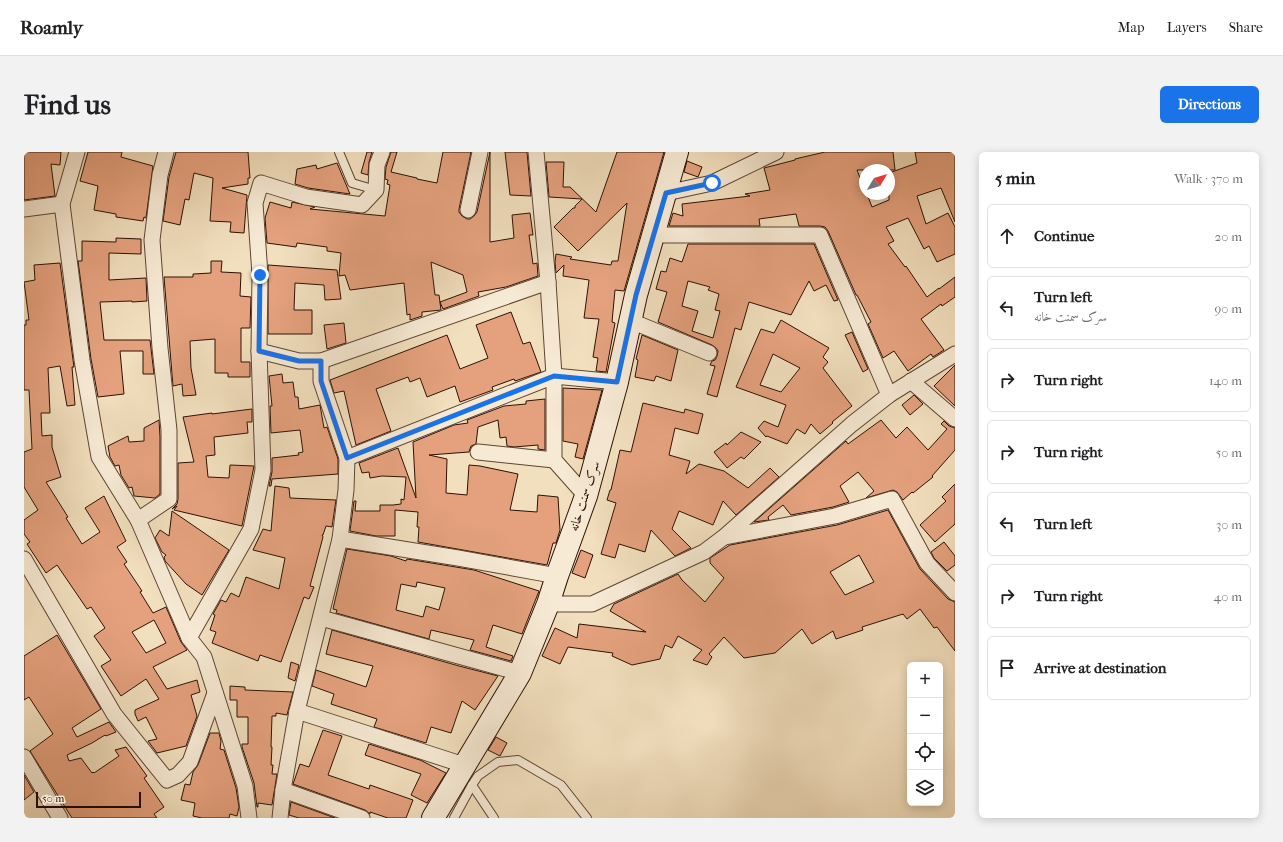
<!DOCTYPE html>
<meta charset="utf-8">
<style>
:root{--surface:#fff;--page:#f2f2f2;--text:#202124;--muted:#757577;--line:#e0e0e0;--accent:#1a73e8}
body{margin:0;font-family:"IM FELL French Canon",Amiri,serif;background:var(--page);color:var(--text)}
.controls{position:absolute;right:12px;bottom:12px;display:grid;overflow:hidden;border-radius:6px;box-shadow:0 2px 10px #0003}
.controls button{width:36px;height:36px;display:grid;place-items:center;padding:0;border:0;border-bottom:1px solid var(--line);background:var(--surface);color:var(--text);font:20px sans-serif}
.compass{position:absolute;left:835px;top:12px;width:36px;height:36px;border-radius:50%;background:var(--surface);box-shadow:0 2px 10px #0003;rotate:52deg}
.scale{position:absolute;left:12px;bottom:10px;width:105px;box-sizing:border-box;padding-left:4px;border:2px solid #2d1104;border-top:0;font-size:11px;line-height:14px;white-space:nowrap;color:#2d1104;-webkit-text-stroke:3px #f7ead5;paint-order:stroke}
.stop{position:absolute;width:12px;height:12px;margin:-9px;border:3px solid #1a73e8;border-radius:50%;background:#fff}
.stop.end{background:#1a73e8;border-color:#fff;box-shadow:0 1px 4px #0008}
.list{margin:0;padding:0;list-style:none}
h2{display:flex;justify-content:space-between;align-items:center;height:52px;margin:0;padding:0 16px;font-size:17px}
h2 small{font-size:13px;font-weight:400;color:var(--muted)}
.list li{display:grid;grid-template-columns:26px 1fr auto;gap:12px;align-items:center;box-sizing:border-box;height:64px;margin:0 8px 8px;padding:0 8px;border:1px solid var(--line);border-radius:6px}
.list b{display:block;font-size:15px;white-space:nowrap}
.list p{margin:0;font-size:13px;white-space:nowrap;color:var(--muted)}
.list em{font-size:13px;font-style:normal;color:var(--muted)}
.icon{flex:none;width:22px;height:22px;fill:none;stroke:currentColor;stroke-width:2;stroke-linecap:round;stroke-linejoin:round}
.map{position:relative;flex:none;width:931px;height:666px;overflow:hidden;border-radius:6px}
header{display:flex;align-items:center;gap:24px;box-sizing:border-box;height:56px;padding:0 20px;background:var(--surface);border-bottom:1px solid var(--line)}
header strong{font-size:19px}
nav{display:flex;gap:22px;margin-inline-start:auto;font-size:14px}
.intro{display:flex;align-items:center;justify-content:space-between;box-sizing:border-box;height:96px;padding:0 24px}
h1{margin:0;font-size:28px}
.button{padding:10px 18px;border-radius:6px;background:var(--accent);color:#fff;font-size:14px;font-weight:700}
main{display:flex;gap:24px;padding:0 24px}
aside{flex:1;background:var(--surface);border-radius:6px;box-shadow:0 2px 10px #0003}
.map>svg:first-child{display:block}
.building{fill:#e5a17e;stroke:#2d1104;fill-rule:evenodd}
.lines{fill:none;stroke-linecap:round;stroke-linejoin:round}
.lane-casing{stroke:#5e4432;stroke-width:10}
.street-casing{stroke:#5e4432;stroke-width:17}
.secondary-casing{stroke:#2d1104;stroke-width:24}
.lane{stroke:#f7ead5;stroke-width:8}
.street{stroke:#f7ead5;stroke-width:15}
.secondary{stroke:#f7ead5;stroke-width:22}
.route{stroke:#1a73e8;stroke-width:5}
.labels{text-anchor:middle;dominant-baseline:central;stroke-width:3;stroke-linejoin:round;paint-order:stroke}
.street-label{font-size:13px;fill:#2d1104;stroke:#f7ead5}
</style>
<header>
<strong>Roamly</strong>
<nav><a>Map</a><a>Layers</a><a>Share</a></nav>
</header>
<div class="intro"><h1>Find us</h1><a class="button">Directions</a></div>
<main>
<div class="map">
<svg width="931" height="666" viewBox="0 0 931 666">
<rect width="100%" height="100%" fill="#f2dfbe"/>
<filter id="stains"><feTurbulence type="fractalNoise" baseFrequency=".005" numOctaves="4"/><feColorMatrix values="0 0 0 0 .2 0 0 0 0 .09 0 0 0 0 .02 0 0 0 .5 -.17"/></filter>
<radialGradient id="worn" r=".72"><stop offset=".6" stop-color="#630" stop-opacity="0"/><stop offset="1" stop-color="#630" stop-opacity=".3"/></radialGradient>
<g class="building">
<path d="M 0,0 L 37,0 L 36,13 L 27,12 L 31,44 L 0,48 Z"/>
<path d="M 64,0 L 98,0 L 97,5 L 129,14 L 122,66 L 120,65 L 119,69 L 92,65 L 92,62 L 70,58 L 74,34 L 56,29 Z"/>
<path d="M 152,0 L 224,0 L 226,26 L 224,26 L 224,32 L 198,36 L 223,43 L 220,81 L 206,80 L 207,70 L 186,69 L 189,26 L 170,21 L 165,48 L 161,47 L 156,73 L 139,69 L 145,25 Z"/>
<path d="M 343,0 L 348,0 L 345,10 L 344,23 L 337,21 Z"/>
<path d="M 367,0 L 373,0 L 367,20 L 393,26 L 393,27 L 413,31 L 419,0 L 447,0 L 435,57 L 435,60 L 438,64 L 443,67 L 446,67 L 450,64 L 453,60 L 466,0 L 466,90 L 490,86 L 488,63 L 506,61 L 509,83 L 505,83 L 509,112 L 513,111 L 514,124 L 482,135 L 454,140 L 455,144 L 419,157 L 416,150 L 443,140 L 439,123 L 407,110 L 411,143 L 415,143 L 417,158 L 398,160 L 398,164 L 386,168 L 386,162 L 383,163 L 380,131 L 326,138 L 321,123 L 315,124 L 317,101 L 303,99 L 303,95 L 273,91 L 272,95 L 243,91 L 241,66 L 246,50 L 267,56 L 268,50 L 291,55 L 286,57 L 361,64 L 366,33 L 363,32 L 364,28 L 361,27 L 362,15 Z"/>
<path d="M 481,0 L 503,0 L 507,44 L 486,43 Z"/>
<path d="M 593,0 L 640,0 L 600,139 L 591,138 L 588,170 L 591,171 L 582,220 L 572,219 L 574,206 L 569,205 L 575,167 L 560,166 L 565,128 L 539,124 L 540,113 L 532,121 L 531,110 L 532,102 L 548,105 L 546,107 L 587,113 L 588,109 L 594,109 L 603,51 L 554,99 L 530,75 L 549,56 L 551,56 L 551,54 L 558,47 L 525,45 L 522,10 L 540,10 L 539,35 L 546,35 L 572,60 Z"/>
<path d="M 801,0 L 869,0 L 871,18 L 833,18 L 841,38 L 841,42 L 843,42 L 848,55 L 865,48 L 865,21 L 893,11 L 891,0 L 930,0 L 931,5 L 931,70 L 917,36 L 893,44 L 902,72 L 924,61 L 931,75 L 931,102 L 913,110 L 905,94 L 900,97 L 884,66 L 862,75 L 870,89 L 864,92 L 881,115 L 882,114 L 903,145 L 915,136 L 915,137 L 931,125 L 931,145 L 918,154 L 917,152 L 897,167 L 920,198 L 909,205 L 907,202 L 884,219 L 870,199 L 859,206 L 844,172 L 847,170 L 833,143 L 832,143 L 804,79 L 801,75 L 796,74 L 775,74 L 772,62 L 735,67 L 736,74 L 645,74 L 649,61 L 659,64 L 658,52 L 726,44 L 721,42 L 746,38 L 740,16 L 771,8 L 771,7 Z"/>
<path d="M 663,9 L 678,15 L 674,25 L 660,20 Z"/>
<path d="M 313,11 L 326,42 L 284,36 L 271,32 L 273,17 L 292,13 L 293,17 Z"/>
<path d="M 92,86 L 117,87 L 117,102 L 85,101 L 85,128 L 122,126 L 123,149 L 108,150 L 108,149 L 76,150 L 80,188 L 126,188 L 130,222 L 119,222 L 119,199 L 96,199 L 100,242 L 74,245 L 67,207 L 54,109 L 58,109 L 58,89 L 92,90 Z"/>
<path d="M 664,92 L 790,92 L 814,148 L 810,149 L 802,133 L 790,139 L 785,129 L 767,163 L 725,150 L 717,178 L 711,176 L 693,245 L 683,242 L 691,214 L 686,213 L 688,209 L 691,208 L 693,204 L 694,199 L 692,196 L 688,193 L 634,170 L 643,140 L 632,137 L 637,119 L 642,120 L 646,106 L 658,110 ZM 664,129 L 686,135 L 684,138 L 695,142 L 691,158 L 696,159 L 689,186 L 668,179 L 674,159 L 658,154 Z"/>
<path d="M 187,109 L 198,109 L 197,120 L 217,121 L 216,144 L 227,145 L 226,176 L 217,176 L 217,210 L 226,210 L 226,225 L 204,225 L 204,221 L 191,221 L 191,187 L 166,189 L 167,216 L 172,243 L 159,244 L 158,232 L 149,234 L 140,125 L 169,125 L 169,122 L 187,121 Z"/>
<path d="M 36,111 L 50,215 L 48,215 L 51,253 L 43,254 L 36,214 L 24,216 L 26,261 L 17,261 L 18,284 L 28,283 L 28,295 L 37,325 L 22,330 L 44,365 L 42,366 L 58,392 L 76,380 L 61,356 L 80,344 L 102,389 L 93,395 L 103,410 L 100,412 L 118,439 L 116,440 L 129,461 L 142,455 L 157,490 L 163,498 L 129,515 L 143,537 L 173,528 L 176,540 L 167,543 L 173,564 L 162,594 L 133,601 L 124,589 L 133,587 L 122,565 L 114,569 L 111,562 L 111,558 L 135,547 L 122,527 L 97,544 L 77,514 L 87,508 L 70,484 L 81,476 L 67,455 L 63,457 L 33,413 L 22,421 L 3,392 L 6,390 L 0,382 L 0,368 L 14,358 L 0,335 L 0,300 L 8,297 L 5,238 L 0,238 L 0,173 L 2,173 L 2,168 L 5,168 L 0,130 L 11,128 L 10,113 ZM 130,468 L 142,491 L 122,501 L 108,480 Z"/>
<path d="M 244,113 L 313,118 L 317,147 L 301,148 L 300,133 L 271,131 L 270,158 L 288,158 L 288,182 L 244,182 Z"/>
<path d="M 487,160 L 499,192 L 506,190 L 517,220 L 491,229 L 490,227 L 468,235 L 469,238 L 436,250 L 431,234 L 403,245 L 396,226 L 386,230 L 384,225 L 352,237 L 367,279 L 332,293 L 320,239 L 310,241 L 306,228 L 423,183 L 436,217 L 464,206 L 452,173 Z"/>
<path d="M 757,168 L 805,196 L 799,205 L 804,210 L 799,216 L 828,254 L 808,270 L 809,271 L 796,282 L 787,272 L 781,282 L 773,277 L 763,292 L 743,284 L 742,285 L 734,276 L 740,269 L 754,275 L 762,253 L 712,235 L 737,177 L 750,181 ZM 749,202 L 776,216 L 757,240 L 736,233 Z"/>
<path d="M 320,171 L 322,191 L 303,197 L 300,173 Z"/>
<path d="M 828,180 L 844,217 L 839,220 L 821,183 Z"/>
<path d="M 618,183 L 654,198 L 647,229 L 632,224 L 630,229 L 611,225 L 614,208 L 612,207 Z"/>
<path d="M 931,213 L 931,254 L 910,234 Z"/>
<path d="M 258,222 L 259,231 L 269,230 L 271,245 L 274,245 L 275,257 L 296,253 L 300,276 L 303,275 L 314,307 L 314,322 L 248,327 L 247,334 L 245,334 L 248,320 L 248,306 L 275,303 L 274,301 L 279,300 L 276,278 L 247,281 L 246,254 L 248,254 L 245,224 Z"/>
<path d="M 539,236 L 578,238 L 559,307 L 551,305 L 554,292 L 539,289 Z"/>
<path d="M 890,243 L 899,252 L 886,263 L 878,253 Z"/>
<path d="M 521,247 L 521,298 L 514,297 L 514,293 L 490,295 L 483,294 L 482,285 L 476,286 L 474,268 L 454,275 L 452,292 L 447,294 L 445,300 L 405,303 L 423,307 L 422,341 L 443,343 L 445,313 L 456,314 L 494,322 L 486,358 L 513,360 L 514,343 L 534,345 L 536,378 L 532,391 L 529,391 L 523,413 L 394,390 L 395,375 L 393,375 L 394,360 L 371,358 L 371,384 L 352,384 L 326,379 L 330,349 L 332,349 L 331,359 L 356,359 L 356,353 L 369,353 L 377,352 L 377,347 L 380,348 L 382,325 L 358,324 L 346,326 L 345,320 L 338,321 L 335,311 L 374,296 L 392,346 L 389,290 L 430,273 L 444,271 L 443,268 L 480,254 L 502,252 L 502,249 Z"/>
<path d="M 619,251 L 660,261 L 661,257 L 679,262 L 674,282 L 651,276 L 645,303 L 666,309 L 662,322 L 675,312 L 700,319 L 724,336 L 746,316 L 755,325 L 712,363 L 699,349 L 689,373 L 655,359 L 648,377 L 667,396 L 651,404 L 627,378 L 621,400 L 595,392 L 591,406 L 577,402 L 592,351 L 583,348 L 586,338 L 587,338 L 596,298 L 607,300 Z"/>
<path d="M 228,257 L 228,270 L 223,270 L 224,281 L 190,285 L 191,303 L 182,304 L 184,325 L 205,326 L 206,313 L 230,314 L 218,374 L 150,358 L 153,354 L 148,357 L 153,352 L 154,347 L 154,311 L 170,310 L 159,265 L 188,261 L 188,262 Z"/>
<path d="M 135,268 L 136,285 L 136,342 L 131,346 L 110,344 L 108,335 L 105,336 L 97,323 L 95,313 L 91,314 L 86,305 L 84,294 L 104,284 L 105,290 L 120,289 L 120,276 Z"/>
<path d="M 857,268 L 872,286 L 883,275 L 904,298 L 923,277 L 917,272 L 920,269 L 925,274 L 931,276 L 931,298 L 908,324 L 909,325 L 889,341 L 888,340 L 879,348 L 873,340 L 869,338 L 842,346 L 850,339 L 834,320 L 816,334 L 825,350 L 809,355 L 767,363 L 759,353 L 744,365 L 745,368 L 730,370 L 822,289 L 824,292 Z"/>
<path d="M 717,280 L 737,290 L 720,307 L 717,305 L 703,316 L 690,300 L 702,291 L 703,293 Z"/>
<path d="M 931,332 L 931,372 L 911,390 L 896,373 L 922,349 L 918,345 Z"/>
<path d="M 251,334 L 265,336 L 266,346 L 312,348 L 308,375 L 302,374 L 299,383 L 298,383 L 299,385 L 286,434 L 290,435 L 285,447 L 280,445 L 257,510 L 236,503 L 234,509 L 188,491 L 192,480 L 186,478 L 191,463 L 189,462 L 197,448 L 202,450 L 207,441 L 215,445 L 222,425 L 255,437 L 261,406 L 229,398 L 239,377 L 247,379 Z"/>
<path d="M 864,358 L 896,417 L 924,447 L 931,450 L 931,499 L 913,475 L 910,476 L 896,457 L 883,467 L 879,462 L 838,475 L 839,478 L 812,487 L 809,479 L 788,492 L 778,477 L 751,501 L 720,506 L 700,485 L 685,502 L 688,505 L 683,513 L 669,508 L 678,498 L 654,484 L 648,496 L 641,493 L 636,507 L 608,513 L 588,504 L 589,501 L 544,495 L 536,512 L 518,504 L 531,476 L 553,486 L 555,472 L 622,480 L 586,459 L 590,452 L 654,422 L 658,428 L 681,450 L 700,426 L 686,411 L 686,406 L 706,393 L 813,373 ZM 835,403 L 850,430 L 821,443 L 806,420 Z"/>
<path d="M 148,359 L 205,398 L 178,443 L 162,432 L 141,409 L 140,405 L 142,403 L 138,400 L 131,386 L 136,378 L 145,384 Z"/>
<path d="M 920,390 L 931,404 L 931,413 L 923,419 L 910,406 L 907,400 Z"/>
<path d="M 323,397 L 367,404 L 382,409 L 383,407 L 450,418 L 515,439 L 498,482 L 469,473 L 462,495 L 489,504 L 487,509 L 446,498 L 450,488 L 407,478 L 405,487 L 312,461 L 313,458 L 309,457 ZM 393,430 L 421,436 L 415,458 L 402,454 L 399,465 L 372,458 L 377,432 L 392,435 Z"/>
<path d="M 557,398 L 569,403 L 561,426 L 548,421 Z"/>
<path d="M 308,478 L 435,514 L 474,524 L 451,558 L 438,549 L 427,581 L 407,575 L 402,591 L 350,575 L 353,567 L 307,552 L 310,542 L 288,534 L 292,518 L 342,535 L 349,514 L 302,502 Z"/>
<path d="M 33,483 L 77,557 L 48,576 L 53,585 L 85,570 L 92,580 L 82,584 L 81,583 L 68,591 L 43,603 L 45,609 L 57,606 L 68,621 L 69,620 L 70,621 L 95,604 L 91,598 L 102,595 L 123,624 L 120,626 L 140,655 L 130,662 L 133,666 L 48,666 L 6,599 L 29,582 L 5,545 L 0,548 L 0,504 Z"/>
<path d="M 267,510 L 275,513 L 271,529 L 264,526 Z"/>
<path d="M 206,534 L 221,535 L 221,538 L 269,540 L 263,563 L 252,561 L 252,564 L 248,564 L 247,595 L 248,595 L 247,613 L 249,613 L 248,622 L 253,622 L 248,653 L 234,651 L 234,655 L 233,655 L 230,631 L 218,595 L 218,592 L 224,592 L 224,565 L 213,565 L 213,548 L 206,548 Z"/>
<path d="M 299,578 L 318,584 L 304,623 L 345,637 L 346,633 L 389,648 L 382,666 L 364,666 L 346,660 L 346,662 L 341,658 L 269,632 L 276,612 L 285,615 Z"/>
<path d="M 186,581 L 195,581 L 197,589 L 196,597 L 200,598 L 212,636 L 215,655 L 213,664 L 206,662 L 205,666 L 178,666 L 169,664 L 171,651 L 157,648 L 161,632 L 166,633 L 169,620 L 174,613 Z"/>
<path d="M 472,585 L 483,591 L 476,604 L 464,598 Z"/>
<path d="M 345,592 L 396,608 L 422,621 L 403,651 L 387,643 L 397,622 L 341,603 Z"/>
<path d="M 0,623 L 10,640 L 0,648 Z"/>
<path d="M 267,650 L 311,666 L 275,666 L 265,663 Z"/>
</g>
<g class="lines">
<g class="lane-casing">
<g id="lane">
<path d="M 315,0 L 328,31 L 352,38"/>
<path d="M 448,633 L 470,666"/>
<path d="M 430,666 L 448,633 L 454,624 L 474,610 L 494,608 L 537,633 L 563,666"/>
</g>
</g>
<g class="street-casing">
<g id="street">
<path d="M 53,0 L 38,52 L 58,208 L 75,305 L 114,368 L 165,486 L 180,505 L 221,634 L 225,666"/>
<path d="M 512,0 L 524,130 L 530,224 L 530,308 L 562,344"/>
<path d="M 642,41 L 688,31 L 752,0"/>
<path d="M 0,57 L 38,52"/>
<path d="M 444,58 L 456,0"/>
<path d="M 629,83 L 796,83 L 865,243"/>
<path d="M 607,169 L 685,201"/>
<path d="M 235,199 L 275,209 L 297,209 L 524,130"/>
<path d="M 887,229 L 931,267"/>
<path d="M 454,300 L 530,308"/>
<path d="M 323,306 L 530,224 L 593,230"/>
<path d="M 114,368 L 145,347 L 145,278 L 136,196 L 128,88 L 136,23 L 142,0"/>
<path d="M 701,385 L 811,364 L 868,347 L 903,411 L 931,441"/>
<path d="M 316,387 L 434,406 L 533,424"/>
<path d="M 0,407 L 90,562 L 143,628 L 154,623 L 166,610 L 191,541"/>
<path d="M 524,452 L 568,452 L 680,400 L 700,385 L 828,272 L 865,243 L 931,202"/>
<path d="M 297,466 L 496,521"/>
<path d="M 165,486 L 227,377 L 239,318 L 235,199 L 236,123 L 231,51 L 237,31 L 282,45 L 338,53 L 352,38 L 353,13 L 358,0"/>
<path d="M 273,559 L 440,613"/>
<path d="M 0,605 L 36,666"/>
<path d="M 259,638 L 338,666"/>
<path d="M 256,666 L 259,638 L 273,559 L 316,387 L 322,338 L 323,306 L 297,229 L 297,209"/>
</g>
</g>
<g class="secondary-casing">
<path id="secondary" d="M 409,666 L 496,521 L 524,452 L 533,424 L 562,344 L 593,230 L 612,143 L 653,0"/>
</g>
<use href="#lane" class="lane"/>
<use href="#street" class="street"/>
<use href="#secondary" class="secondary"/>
</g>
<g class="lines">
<path class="route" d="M 236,123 L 235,199 L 275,209 L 297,209 L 297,229 L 323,306 L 530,224 L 593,230 L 612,143 L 642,41 L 688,31"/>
</g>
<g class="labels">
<g class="street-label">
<text transform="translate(560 344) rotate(-72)">سرک سمنت خانه</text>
</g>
</g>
<rect width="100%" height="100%" filter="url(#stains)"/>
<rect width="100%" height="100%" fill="url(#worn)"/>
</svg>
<div class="controls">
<button>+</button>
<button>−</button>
<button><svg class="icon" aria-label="locate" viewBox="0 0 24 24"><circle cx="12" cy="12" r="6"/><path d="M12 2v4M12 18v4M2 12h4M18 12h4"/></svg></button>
<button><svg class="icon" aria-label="layers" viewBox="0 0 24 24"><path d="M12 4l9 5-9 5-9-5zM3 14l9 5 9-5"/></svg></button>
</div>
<svg class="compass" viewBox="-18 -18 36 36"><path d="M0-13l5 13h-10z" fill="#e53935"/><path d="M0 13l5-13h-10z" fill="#757577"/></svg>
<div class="scale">50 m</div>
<div class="stop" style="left:688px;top:31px"></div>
<div class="stop end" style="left:236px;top:123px"></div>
</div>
<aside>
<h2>5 min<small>Walk · 370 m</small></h2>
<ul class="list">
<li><svg class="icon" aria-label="ahead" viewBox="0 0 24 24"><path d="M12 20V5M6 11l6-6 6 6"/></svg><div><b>Continue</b></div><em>20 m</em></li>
<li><svg class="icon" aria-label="left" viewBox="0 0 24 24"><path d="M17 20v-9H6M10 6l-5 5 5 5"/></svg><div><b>Turn left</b><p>سرک سمنت خانه</p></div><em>90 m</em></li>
<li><svg class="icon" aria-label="right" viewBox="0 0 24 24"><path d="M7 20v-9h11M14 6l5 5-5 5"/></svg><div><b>Turn right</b></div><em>140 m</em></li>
<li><svg class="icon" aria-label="right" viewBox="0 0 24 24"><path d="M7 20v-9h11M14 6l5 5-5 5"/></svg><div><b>Turn right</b></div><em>50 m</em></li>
<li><svg class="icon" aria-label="left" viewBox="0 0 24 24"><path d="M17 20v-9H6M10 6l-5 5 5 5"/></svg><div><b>Turn left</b></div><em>30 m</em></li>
<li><svg class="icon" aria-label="right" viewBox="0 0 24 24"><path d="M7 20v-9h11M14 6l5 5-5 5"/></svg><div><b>Turn right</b></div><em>40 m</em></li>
<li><svg class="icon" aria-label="arrive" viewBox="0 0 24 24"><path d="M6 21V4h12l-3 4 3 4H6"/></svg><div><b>Arrive at destination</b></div></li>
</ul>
</aside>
</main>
